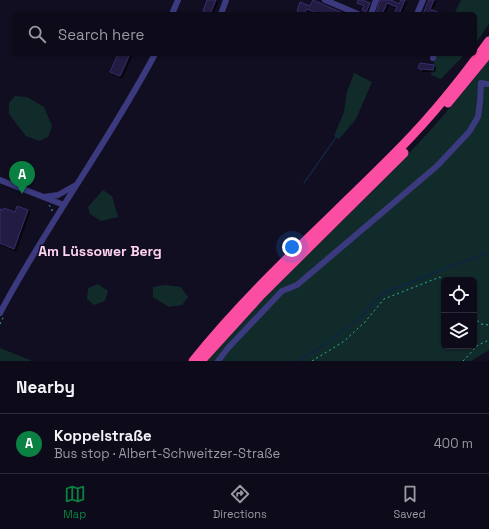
<!DOCTYPE html>
<meta charset="utf-8">
<style>
:root{--surface:#0d0a19;--page:#161322;--text:#f1f3f6;--muted:#9a9aa2;--line:#2d2b38;--accent:#0b8043}
body{margin:0;font-family:"Space Grotesk",sans-serif;background:var(--page);color:var(--text)}
.controls{position:absolute;right:12px;bottom:12px;display:grid;overflow:hidden;border-radius:6px;box-shadow:0 1px 3px #0004}
.controls button{width:36px;height:36px;display:grid;place-items:center;padding:0;border:0;border-bottom:1px solid var(--line);background:var(--surface);color:var(--text);font:20px sans-serif}
.you{position:absolute;left:292px;top:247px;width:14px;height:14px;margin:-10px;border:3px solid #fff;border-radius:50%;background:#1a73e8;box-shadow:0 0 0 6px #1a73e833}
.badge{display:grid;place-items:center;width:26px;height:26px;border-radius:50%;background:var(--accent);color:#fff;font-size:13px;font-weight:700}
.pin{position:absolute;translate:-50% -33px;filter:drop-shadow(0 1px 2px #0008)}
.pin::after{content:'';position:absolute;top:21px;width:14px;height:12px;background:inherit;clip-path:polygon(0 0,100% 0,50% 100%)}
.list{margin:0;padding:0;list-style:none}
h2{display:flex;justify-content:space-between;align-items:center;height:52px;margin:0;padding:0 16px;font-size:17px}
h2 small{font-size:13px;font-weight:400;color:var(--muted)}
.list li{display:grid;grid-template-columns:26px 1fr auto;gap:12px;align-items:center;box-sizing:border-box;height:60px;padding:0 16px;border-top:1px solid var(--line)}
.list b{display:block;font-size:15px;white-space:nowrap}
.list p{margin:0;font-size:13px;white-space:nowrap;color:var(--muted)}
.list em{font-size:13px;font-style:normal;color:var(--muted)}
.icon{flex:none;width:22px;height:22px;fill:none;stroke:currentColor;stroke-width:2;stroke-linecap:round;stroke-linejoin:round}
.map{position:relative;flex:none;width:489px;height:361px;overflow:hidden}
.search{position:absolute;background:var(--surface);box-shadow:0 1px 3px #0004;left:12px;right:12px;top:12px;height:44px;display:flex;align-items:center;gap:10px;box-sizing:border-box;padding:0 14px;border-radius:6px;color:var(--muted);font-size:15px}
.sheet{height:112px;background:var(--surface)}
nav{display:flex;justify-content:space-around;align-items:center;box-sizing:border-box;height:56px;border-top:1px solid var(--line);background:var(--surface);font-size:11px;color:var(--muted)}
nav a{display:grid;justify-items:center;gap:2px}
nav .on{color:var(--accent)}
.map>svg:first-child{display:block}
.green{fill:#112b2a;fill-rule:evenodd}
.lines{fill:none;stroke-linecap:round;stroke-linejoin:round}
.stream{stroke:#0e2446;stroke-width:1.5}
.building{fill:#221a42;stroke:#392d6d;filter:url(#shadow)}
.path{stroke:#31b0a7;stroke-width:1;stroke-dasharray:2 3;stroke-linecap:butt}
.minor{stroke:#3c3a7f;stroke-width:6}
.highway{stroke:#fb4ea3;stroke-width:9}
.labels{text-anchor:middle;dominant-baseline:central;stroke-width:3;stroke-linejoin:round;paint-order:stroke}
.quarter-label{font-size:14px;font-weight:bold;fill:#fed1ee;stroke:#110e21}
</style>
<div class="map">
<svg width="489" height="361" viewBox="0 0 489 361">
<defs>
<filter id="shadow"><feDropShadow dx="2" dy="2" stdDeviation="0" flood-color="#0009"/></filter>
</defs>
<rect width="100%" height="100%" fill="#110e21"/>
<g class="green">
<path d="M 461,0 L 489,0 L 489,24 L 475,44 L 475,14 L 454,14 Z"/>
<path d="M 436,54 L 465,54 L 441,79 L 431,75 Z"/>
<path d="M 489,60 L 489,350 L 471,361 L 205,361 C 271,287 345,222 412,150 C 439,122 464,91 489,60 ZM 444,280 L 474,280 L 474,346 L 444,346 Z"/>
<path d="M 354,73 L 372,82 L 356,119 L 339,139 L 334,136 L 344,112 L 347,92 Z"/>
<path d="M 15,96 L 27,97 L 44,107 L 52,126 L 48,137 L 39,141 L 26,136 L 9,114 L 9,103 Z"/>
<path d="M 103,190 L 112,196 L 118,217 L 101,221 L 90,214 L 88,207 Z"/>
<path d="M 98,284 L 108,291 L 105,301 L 94,305 L 87,299 L 88,288 Z"/>
<path d="M 165,285 L 181,287 L 188,297 L 182,305 L 169,307 L 153,297 L 153,287 Z"/>
<path d="M 0,348 L 32,361 L 0,361 Z"/>
</g>
<g class="lines">
<g class="stream">
<path d="M 304,183 L 339,133"/>
<path d="M 298,361 L 321,347 L 359,319 L 382,294 L 441,270 L 489,252"/>
</g>
</g>
<g class="building">
<path d="M 207,0 L 216,0 L 210,14 L 204,14 L 205,12 L 203,11 Z"/>
<path d="M 313,0 L 322,4 L 345,14 L 319,14 L 307,9 L 304,14 L 297,11 L 300,2 L 310,6 Z"/>
<path d="M 358,0 L 362,0 L 370,3 L 366,12 L 362,10 L 364,6 L 357,3 Z"/>
<path d="M 380,0 L 391,0 L 399,4 L 401,0 L 405,0 L 399,14 L 394,14 L 397,7 L 387,3 L 382,14 L 376,14 Z"/>
<path d="M 429,0 L 434,0 L 430,9 L 442,14 L 423,14 Z"/>
<path d="M 118,54 L 130,54 L 120,76 L 110,72 Z"/>
<path d="M 420,63 L 434,65 L 433,70 L 422,69 L 422,70 L 418,68 Z"/>
<path d="M 17,206 L 28,210 L 14,249 L 0,243 L 0,209 L 3,210 L 4,208 L 15,212 Z"/>
</g>
<g class="lines">
<g class="path">
<path d="M 49,205 L 52,209 L 52,214"/>
<path d="M 474,317 L 481,324 L 489,325"/>
<path d="M 0,324 L 4,316"/>
<path d="M 312,361 L 343,342 L 365,322 L 384,299 L 440,277 L 444,280"/>
<path d="M 463,361 L 478,345 L 489,340"/>
</g>
<g class="minor">
<path d="M 325,0 L 358,14"/>
<path d="M 172,14 L 178,0"/>
<path d="M 221,14 L 226,0"/>
<path d="M 371,14 L 376,0"/>
<path d="M 417,14 L 423,0"/>
<path d="M 433,58 L 434,54"/>
<path d="M 0,180 L 64,205"/>
<path d="M 44,197 L 58,195 L 76,185"/>
<path d="M 0,313 C 47,224 108,143 155,54"/>
<path d="M 218,361 L 228,348 L 282,291 L 297,285 L 437,166 L 469,132 L 478,117 L 480,102 L 481,83 L 487,84"/>
</g>
<g class="highway">
<path d="M 448,103 L 489,53"/>
<path d="M 193,361 C 256,282 334,216 404,144 C 435,112 463,77 489,41"/>
<path d="M 201,361 L 261,295 L 404,153"/>
</g>
</g>
<g class="labels">
<g class="quarter-label">
<text x="100" y="251">Am Lüssower Berg</text>
</g>
</g>
</svg>
<div class="controls">
<button><svg class="icon" aria-label="locate" viewBox="0 0 24 24"><circle cx="12" cy="12" r="6"/><path d="M12 2v4M12 18v4M2 12h4M18 12h4"/></svg></button>
<button><svg class="icon" aria-label="layers" viewBox="0 0 24 24"><path d="M12 4l9 5-9 5-9-5zM3 14l9 5 9-5"/></svg></button>
</div>
<div class="you"></div>
<div class="pin badge" style="left:22px;top:194px">A</div>
<div class="search"><svg class="icon" aria-label="search" viewBox="0 0 24 24"><circle cx="10" cy="10" r="6"/><path d="M15 15l6 6"/></svg>Search here</div>
</div>
<section class="sheet">
<h2>Nearby<small></small></h2>
<ul class="list">
<li><span class="badge">A</span><div><b>Koppelstraße</b><p>Bus stop · Albert-Schweitzer-Straße</p></div><em>400 m</em></li>
</ul>
</section>
<nav>
<a class="on"><svg class="icon" aria-label="map" viewBox="0 0 24 24"><path d="M3 6l6-2 6 2 6-2v14l-6 2-6-2-6 2zM9 4v14M15 6v14"/></svg>Map</a>
<a><svg class="icon" aria-label="directions" viewBox="0 0 24 24"><path d="M12 3l9 9-9 9-9-9zM9 14v-3h6M13 9l2 2-2 2"/></svg>Directions</a>
<a><svg class="icon" aria-label="saved" viewBox="0 0 24 24"><path d="M7 4h10v16l-5-4-5 4z"/></svg>Saved</a>
</nav>
